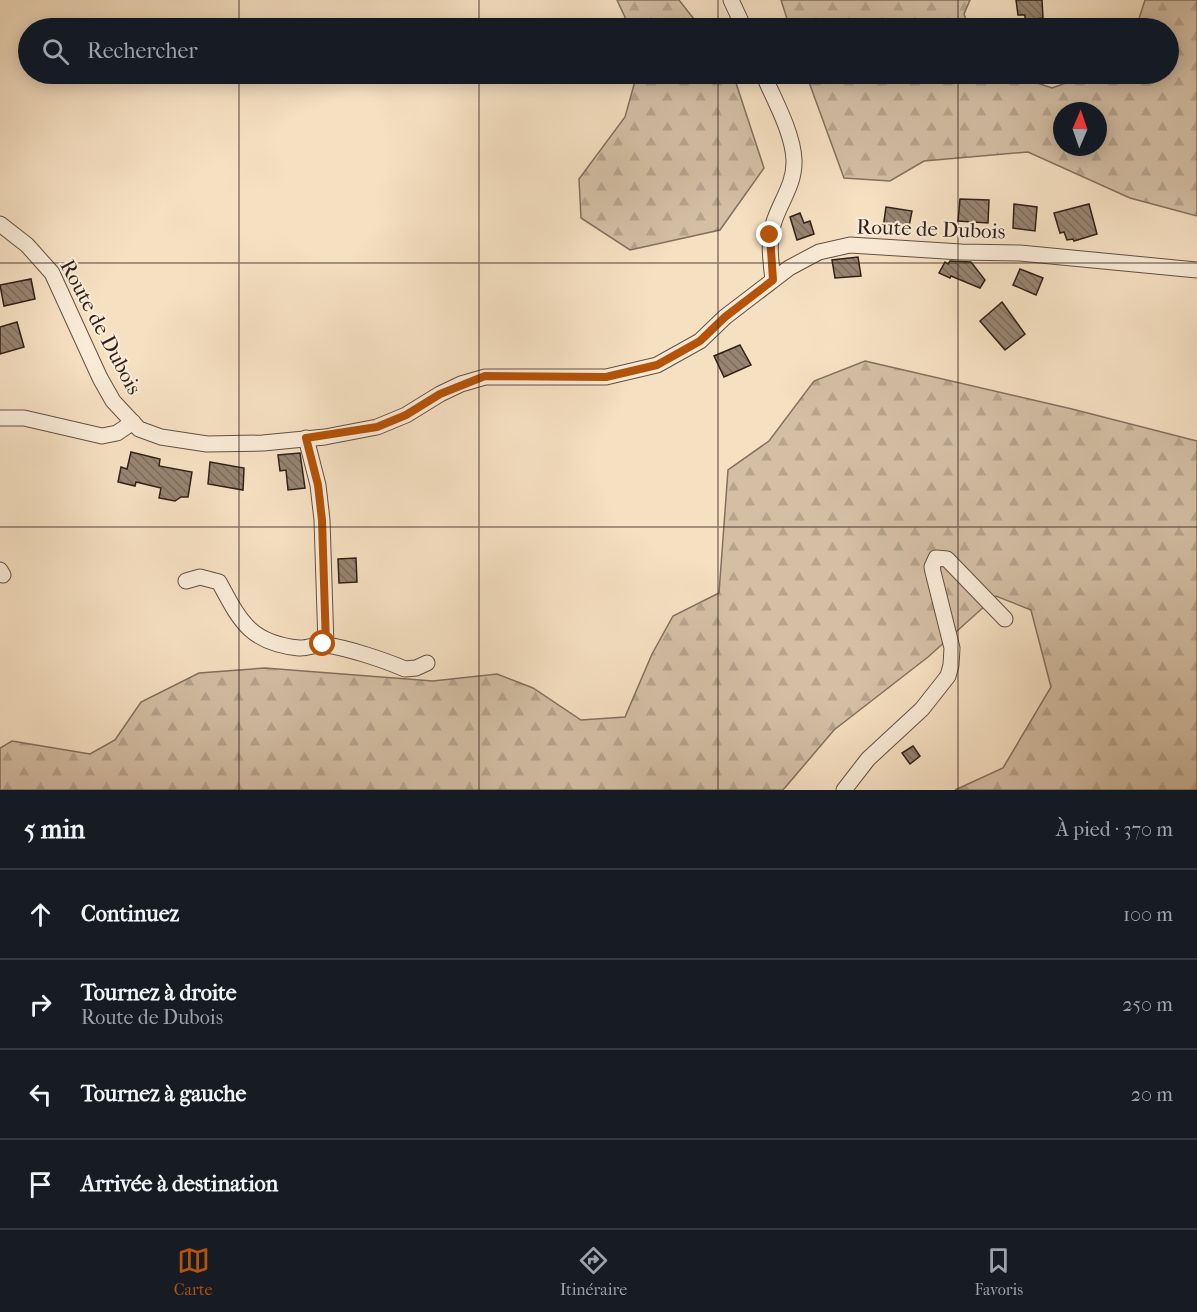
<!DOCTYPE html>
<html lang="fr">
<meta charset="utf-8">
<style>
:root{--surface:#171b24;--page:#20242c;--text:#f1f3f6;--muted:#9ea1a6;--line:#363941;--accent:#b45309}
body{margin:0;font-family:"IM FELL French Canon",serif;background:var(--page);color:var(--text)}
.compass{position:absolute;left:1053px;top:102px;width:54px;height:54px;border-radius:50%;background:var(--surface);box-shadow:0 3px 15px #0003;rotate:2deg}
.stop{position:absolute;width:18px;height:18px;margin:-14px;border:4px solid #b45309;border-radius:50%;background:#fff}
.stop.end{background:#b45309;border-color:#fff;box-shadow:0 2px 6px #0008}
.list{margin:0;padding:0;list-style:none}
h2{display:flex;justify-content:space-between;align-items:center;height:78px;margin:0;padding:0 24px;font-size:26px}
h2 small{font-size:20px;font-weight:400;color:var(--muted)}
.list li{display:grid;grid-template-columns:39px 1fr auto;gap:18px;align-items:center;box-sizing:border-box;height:90px;padding:0 24px;border-top:2px solid var(--line)}
.list b{display:block;font-size:22px;white-space:nowrap}
.list p{margin:0;font-size:20px;white-space:nowrap;color:var(--muted)}
.list em{font-size:20px;font-style:normal;color:var(--muted)}
.icon{flex:none;width:33px;height:33px;fill:none;stroke:currentColor;stroke-width:2;stroke-linecap:round;stroke-linejoin:round}
.map{position:relative;flex:none;width:1197px;height:790px;overflow:hidden}
.search{position:absolute;background:var(--surface);box-shadow:0 3px 15px #0003;left:18px;right:18px;top:18px;height:66px;display:flex;align-items:center;gap:15px;box-sizing:border-box;padding:0 21px;border-radius:33px;color:var(--muted);font-size:22px}
.sheet{height:438px;background:var(--surface)}
nav{display:flex;justify-content:space-around;align-items:center;box-sizing:border-box;height:84px;border-top:2px solid var(--line);background:var(--surface);font-size:16px;color:var(--muted)}
nav a{display:grid;justify-items:center;gap:3px}
nav .on{color:var(--accent)}
.map>svg:first-child{display:block}
.forest{fill:url(#forest-firs);stroke:#82705f;stroke-width:1.5;fill-rule:evenodd}
.building{fill:url(#building-back-hatch);stroke:#302019;stroke-width:1.5}
.lines{fill:none;stroke-linecap:round;stroke-linejoin:round}
.minor-casing{stroke:#625043;stroke-width:17}
.minor{stroke:#f9ebd7;stroke-width:15}
.route{stroke:#b45309;stroke-width:8}
.grid{fill:none;stroke:#302019;stroke-width:1.5;stroke-opacity:0.55}
.labels{text-anchor:middle;dominant-baseline:central;stroke-width:4.5;stroke-linejoin:round;paint-order:stroke}
.street-label{font-size:21px;fill:#302019;stroke:#f9ebd7}
</style>
<div class="map">
<svg width="1197" height="790" viewBox="0 0 1197 790">
<defs>
<pattern id="forest-firs" width="22" height="20" patternUnits="userSpaceOnUse" patternTransform="scale(1.5)"><rect width="22" height="20" fill="#d4bfa5"/><path d="M5 1l3.5 6h-7zM16 11l3.5 6h-7z" fill="#b6a48d"/></pattern>
<pattern id="building-back-hatch" width="6" height="6" patternUnits="userSpaceOnUse" patternTransform="scale(1.5)"><rect width="6" height="6" fill="#978471"/><path d="M-1 5l2 2M0 0l6 6M5-1l2 2" fill="none" stroke="#7c6c5c"/></pattern>
</defs>
<rect width="100%" height="100%" fill="#f6e0c2"/>
<filter id="stains"><feTurbulence type="fractalNoise" baseFrequency=".00333" numOctaves="4"/><feColorMatrix values="0 0 0 0 .2 0 0 0 0 .09 0 0 0 0 .02 0 0 0 .5 -.17"/></filter>
<radialGradient id="worn" r=".72"><stop offset=".6" stop-color="#630" stop-opacity="0"/><stop offset="1" stop-color="#630" stop-opacity=".3"/></radialGradient>
<g class="forest">
<path d="M 617,0 L 679,0 L 701,28 L 630,28 Z"/>
<path d="M 781,0 L 970,0 L 964,14 L 969,28 L 790,28 Z"/>
<path d="M 1145,0 L 1197,0 L 1197,216 L 1130,198 L 1028,152 L 924,161 L 890,181 L 844,178 L 806,74 L 1011,74 L 1052,88 L 1091,74 L 1168,74 L 1168,28 L 1136,28 ZM 1062,111 L 1098,111 L 1098,147 L 1062,147 Z"/>
<path d="M 637,74 L 733,74 L 764,168 L 720,230 L 630,250 L 581,218 L 579,179 L 625,117 Z"/>
<path d="M 865,361 L 1072,409 L 1197,441 L 1197,790 L 955,790 L 1003,768 L 1051,687 L 1031,610 L 996,596 L 928,657 L 834,730 L 783,790 L 0,790 L 0,748 L 12,741 L 90,754 L 115,740 L 141,702 L 199,673 L 265,668 L 433,681 L 497,674 L 533,688 L 581,720 L 625,717 L 652,654 L 673,616 L 719,593 L 728,470 L 769,441 L 814,381 Z"/>
</g>
<g class="building">
<path d="M 1016,0 L 1042,0 L 1043,18 L 1025,20 L 1025,15 L 1018,15 Z"/>
<path d="M 960,199 L 989,200 L 988,223 L 958,221 Z"/>
<path d="M 1014,204 L 1037,207 L 1035,231 L 1013,228 Z"/>
<path d="M 1089,204 L 1097,234 L 1074,241 L 1073,239 L 1067,240 L 1064,232 L 1060,233 L 1054,213 Z"/>
<path d="M 886,207 L 912,211 L 908,231 L 883,228 Z"/>
<path d="M 800,213 L 804,223 L 810,221 L 814,234 L 797,240 L 790,217 Z"/>
<path d="M 858,257 L 861,276 L 835,278 L 832,260 Z"/>
<path d="M 950,261 L 971,262 L 985,280 L 980,288 L 951,276 L 950,278 L 939,273 L 945,262 L 948,264 Z"/>
<path d="M 1020,269 L 1043,278 L 1036,295 L 1013,285 Z"/>
<path d="M 31,279 L 35,299 L 4,306 L 0,285 Z"/>
<path d="M 1002,302 L 1025,334 L 1005,350 L 980,321 Z"/>
<path d="M 17,322 L 24,347 L 0,354 L 0,327 Z"/>
<path d="M 740,345 L 751,365 L 724,377 L 714,356 Z"/>
<path d="M 131,452 L 160,459 L 159,466 L 192,472 L 188,497 L 181,497 L 175,501 L 159,498 L 161,488 L 136,482 L 135,486 L 118,482 L 121,467 L 127,469 Z"/>
<path d="M 300,453 L 305,488 L 288,490 L 286,470 L 280,471 L 278,455 Z"/>
<path d="M 210,462 L 244,468 L 243,490 L 208,484 Z"/>
<path d="M 356,558 L 357,582 L 339,583 L 338,559 Z"/>
<path d="M 913,746 L 920,756 L 910,764 L 902,753 Z"/>
</g>
<g class="lines">
<g class="minor-casing">
<g id="minor">
<path d="M 731,0 L 744,28"/>
<path d="M 763,74 C 774,99 793,133 794,160 C 795,185 779,203 773,225 C 768,243 771,262 773,280"/>
<path d="M 0,224 L 27,245 L 52,273 L 100,378 L 113,401 L 139,429 L 161,437 L 207,444 L 263,443 L 325,437 L 377,427 L 406,415 L 440,394 L 461,384 L 485,377 L 606,377 L 657,365 L 700,341 L 725,317 L 789,268 L 819,252 L 850,245 L 961,252 L 1020,253 L 1197,270"/>
<path d="M 0,418 L 24,418 L 102,436 L 117,433 L 133,422"/>
<path d="M 306,438 L 318,485 L 322,520 L 326,645"/>
<path d="M 0,570 L 3,575"/>
<path d="M 186,581 L 200,577 L 219,582 C 240,621 250,643 299,648 C 308,649 317,643 326,645 C 348,648 384,660 405,669 L 416,668 L 427,663"/>
<path d="M 844,790 L 868,759 L 922,709 L 948,676 L 951,665 L 952,648 L 933,572 L 932,567 L 936,558 L 947,559 L 1005,619"/>
</g>
</g>
<use href="#minor" class="minor"/>
</g>
<g class="lines">
<path class="route" d="M 323,644 L 326,645 L 322,520 L 318,485 L 306,438 L 377,427 L 406,415 L 440,394 L 485,376 L 606,377 L 657,365 L 700,341 L 725,317 L 773,280 L 770,235"/>
</g>
<path class="grid" d="M 239,0 L 239,28M 479,0 L 479,28M 718,0 L 718,28M 958,0 L 958,28M 239,74 L 239,790M 479,74 L 479,790M 718,74 L 718,790M 958,74 L 958,790M 0,263 L 1197,263M 0,527 L 1197,527"/>
<g class="labels">
<g class="street-label">
<text transform="translate(931 229) rotate(2)">Route de Dubois</text>
<text transform="translate(101 327) rotate(62)">Route de Dubois</text>
</g>
</g>
<rect width="100%" height="100%" filter="url(#stains)"/>
<rect width="100%" height="100%" fill="url(#worn)"/>
</svg>
<svg class="compass" viewBox="-18 -18 36 36"><path d="M0-13l5 13h-10z" fill="#e53935"/><path d="M0 13l5-13h-10z" fill="#9ea1a6"/></svg>
<div class="stop" style="left:323px;top:644px"></div>
<div class="stop end" style="left:770px;top:235px"></div>
<div class="search"><svg class="icon" aria-label="search" viewBox="0 0 24 24"><circle cx="10" cy="10" r="6"/><path d="M15 15l6 6"/></svg>Rechercher</div>
</div>
<section class="sheet">
<h2>5 min<small>À pied · 370 m</small></h2>
<ul class="list">
<li><svg class="icon" aria-label="ahead" viewBox="0 0 24 24"><path d="M12 20V5M6 11l6-6 6 6"/></svg><div><b>Continuez</b></div><em>100 m</em></li>
<li><svg class="icon" aria-label="right" viewBox="0 0 24 24"><path d="M7 20v-9h11M14 6l5 5-5 5"/></svg><div><b>Tournez à droite</b><p>Route de Dubois</p></div><em>250 m</em></li>
<li><svg class="icon" aria-label="left" viewBox="0 0 24 24"><path d="M17 20v-9H6M10 6l-5 5 5 5"/></svg><div><b>Tournez à gauche</b></div><em>20 m</em></li>
<li><svg class="icon" aria-label="arrive" viewBox="0 0 24 24"><path d="M6 21V4h12l-3 4 3 4H6"/></svg><div><b>Arrivée à destination</b></div></li>
</ul>
</section>
<nav>
<a class="on"><svg class="icon" aria-label="map" viewBox="0 0 24 24"><path d="M3 6l6-2 6 2 6-2v14l-6 2-6-2-6 2zM9 4v14M15 6v14"/></svg>Carte</a>
<a><svg class="icon" aria-label="directions" viewBox="0 0 24 24"><path d="M12 3l9 9-9 9-9-9zM9 14v-3h6M13 9l2 2-2 2"/></svg>Itinéraire</a>
<a><svg class="icon" aria-label="saved" viewBox="0 0 24 24"><path d="M7 4h10v16l-5-4-5 4z"/></svg>Favoris</a>
</nav>
